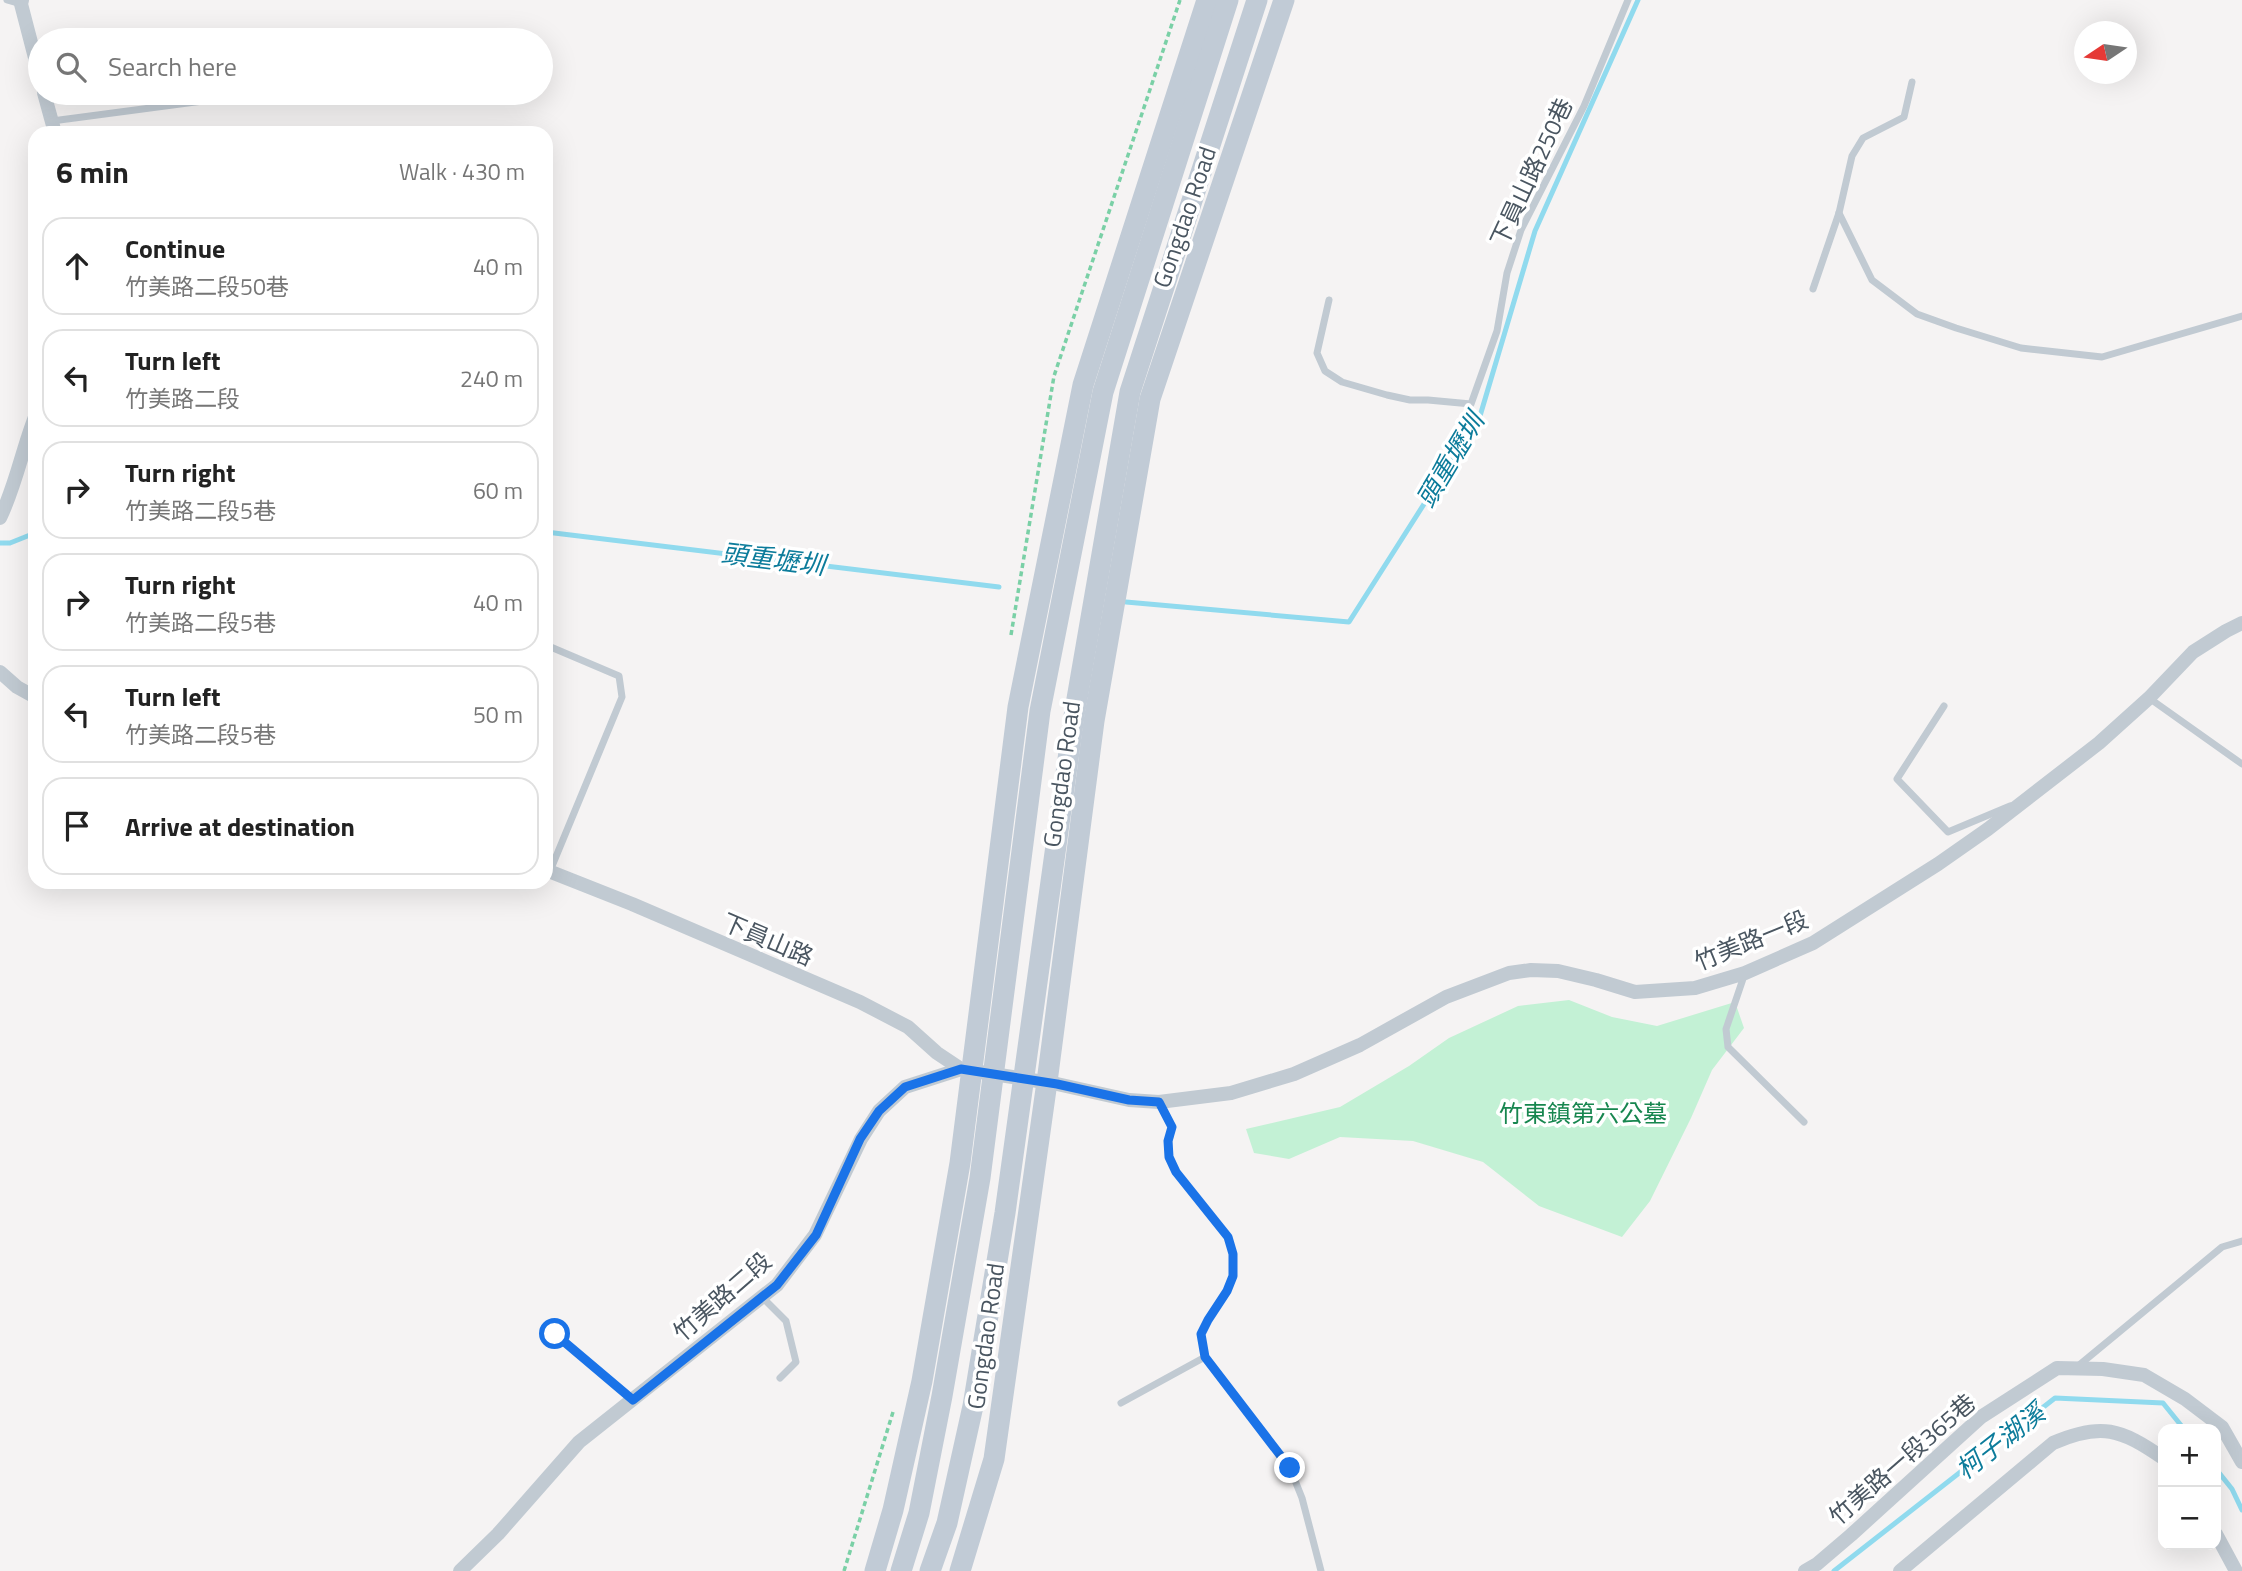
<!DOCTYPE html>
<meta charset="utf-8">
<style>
:root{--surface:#fff;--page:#f2f2f2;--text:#222;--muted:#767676;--line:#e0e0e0}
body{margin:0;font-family:"Titillium Web","Noto Sans TC",sans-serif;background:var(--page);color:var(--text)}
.controls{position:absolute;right:21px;bottom:21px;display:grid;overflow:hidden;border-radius:14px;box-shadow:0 7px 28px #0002}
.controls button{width:63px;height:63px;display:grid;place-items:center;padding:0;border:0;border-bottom:2px solid var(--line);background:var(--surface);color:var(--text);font:35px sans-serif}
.compass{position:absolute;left:2074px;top:21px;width:63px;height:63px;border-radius:50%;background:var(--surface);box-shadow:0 7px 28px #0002;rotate:257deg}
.stop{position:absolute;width:21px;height:21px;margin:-16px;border:5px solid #1a73e8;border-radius:50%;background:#fff}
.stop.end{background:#1a73e8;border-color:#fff;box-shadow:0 2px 7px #0008}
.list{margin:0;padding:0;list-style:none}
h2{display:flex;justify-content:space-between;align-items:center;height:91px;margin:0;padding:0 28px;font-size:30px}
h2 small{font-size:23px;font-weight:400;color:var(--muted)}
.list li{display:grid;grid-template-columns:46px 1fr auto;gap:21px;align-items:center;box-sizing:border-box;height:98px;margin:0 14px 14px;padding:0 14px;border:2px solid var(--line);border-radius:21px}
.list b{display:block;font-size:26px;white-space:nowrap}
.list p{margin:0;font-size:23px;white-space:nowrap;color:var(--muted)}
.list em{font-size:23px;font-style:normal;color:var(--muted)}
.icon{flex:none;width:38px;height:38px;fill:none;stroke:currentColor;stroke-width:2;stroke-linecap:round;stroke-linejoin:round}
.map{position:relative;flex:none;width:2242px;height:1571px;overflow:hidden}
.search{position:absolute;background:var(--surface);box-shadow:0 7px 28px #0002;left:28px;top:28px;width:525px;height:77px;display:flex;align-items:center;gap:18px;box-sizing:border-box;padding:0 24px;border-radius:38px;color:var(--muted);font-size:26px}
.panel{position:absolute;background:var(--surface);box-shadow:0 7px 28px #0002;left:28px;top:126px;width:525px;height:763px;border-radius:21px}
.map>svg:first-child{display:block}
.green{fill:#c3f1d5}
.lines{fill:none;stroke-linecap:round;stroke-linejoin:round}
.stream{stroke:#90daee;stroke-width:5}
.path{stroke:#7ad0a6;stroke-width:3.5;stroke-dasharray:5 3.5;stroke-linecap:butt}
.lane{stroke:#c1cad2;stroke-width:7}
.street{stroke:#c1cad2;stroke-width:14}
.secondary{stroke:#c1cbd6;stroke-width:21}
.route{stroke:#1a73e8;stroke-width:9}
.labels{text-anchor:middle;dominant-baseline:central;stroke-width:7;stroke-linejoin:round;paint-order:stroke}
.street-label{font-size:24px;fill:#4a5661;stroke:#fff}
.park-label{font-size:24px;fill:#17864f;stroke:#fff}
.water-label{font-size:26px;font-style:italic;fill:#0c7c9b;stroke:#fff}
</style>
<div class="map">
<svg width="2242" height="1571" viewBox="0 0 2242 1571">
<rect width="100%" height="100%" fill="#f5f3f3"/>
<path class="green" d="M 1569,1000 L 1612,1017 L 1657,1026 L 1735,1002 L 1744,1028 L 1712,1070 L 1691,1118 L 1650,1201 L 1622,1237 L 1539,1206 L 1483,1162 L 1413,1141 L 1340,1137 L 1289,1159 L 1254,1153 L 1246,1129 L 1340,1107 L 1409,1066 L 1449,1038 L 1518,1006 Z"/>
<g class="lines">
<g class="stream">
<path d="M 546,532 L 999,587"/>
<path d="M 0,543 L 10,543 L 35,533"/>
<path d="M 1126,602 L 1349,622 L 1480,416 L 1535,231 L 1638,0"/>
<path d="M 2216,1469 L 2232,1489 L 2242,1510"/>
<path d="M 1834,1571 L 2055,1398 L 2163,1403 L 2184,1429"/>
</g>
<g class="path">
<path d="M 1011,635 L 1054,376 L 1180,0"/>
<path d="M 844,1571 L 893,1412"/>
</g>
<g class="lane">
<path d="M 7,0 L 21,4"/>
<path d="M 52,121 L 263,93"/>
<path d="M 1839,213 L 1872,280 L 1917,314 L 1956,328 L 2021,348 L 2102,357 L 2242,316"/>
<path d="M 1813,289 L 1839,213 L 1852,156 L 1863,138 L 1904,117 L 1912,82"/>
<path d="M 1329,300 L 1317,353 L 1325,371 L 1342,382 L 1387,395 L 1410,400 L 1428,400 L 1471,404 L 1497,331 L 1507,273 L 1521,230 L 1584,106 L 1628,0"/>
<path d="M 546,645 L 619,676 L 622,697 L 550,871"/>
<path d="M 2149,698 L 2242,764"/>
<path d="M 1944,706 L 1897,779 L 1948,832 L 2010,806"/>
<path d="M 1745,973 L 1726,1029 L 1728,1047 L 1804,1122"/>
<path d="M 1160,1102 L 1172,1127 L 1169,1141 L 1169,1157 L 1176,1172 L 1228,1237 L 1233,1254 L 1233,1276 L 1227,1291 L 1208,1320 L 1201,1334 L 1205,1357 L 1290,1468 L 1302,1498 L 1321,1571"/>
<path d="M 762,1297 L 786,1321 L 796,1362 L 780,1378"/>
<path d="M 555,1334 L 633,1400"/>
<path d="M 2078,1366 L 2222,1247 L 2242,1241"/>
<path d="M 1121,1403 L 1205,1357"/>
</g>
<g class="street">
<path d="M 22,0 L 21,4 L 40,77"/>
<path d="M 44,93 L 55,133"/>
<path d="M 0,518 C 16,485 22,450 35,417"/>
<path d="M 0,672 L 17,687 L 35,697"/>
<path d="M 546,870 L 632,904 L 860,1002 L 908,1027 L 937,1053 L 961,1069"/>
<path d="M 2216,1534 L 2236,1571"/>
<path d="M 460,1571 L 498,1534 L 579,1442 L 777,1285 L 815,1235 L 861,1139 L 879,1111 L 905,1087 L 961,1069 L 1057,1084 L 1129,1100 L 1159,1102 L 1231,1093 L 1294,1074 L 1360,1045 L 1446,997 L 1509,973 L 1531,970 L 1558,971 L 1596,980 L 1635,992 L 1695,988 L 1745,973 L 1813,943 L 1938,864 L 1988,829 L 2099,743 L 2149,698 L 2193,652 L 2226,631 L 2242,623"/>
<path d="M 1805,1571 L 1817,1564 L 1851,1535 L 1981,1417 L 2057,1368 L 2103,1369 L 2144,1375 L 2185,1399 L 2222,1427 L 2242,1462"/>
<path d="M 1900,1571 L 2053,1443 C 2101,1422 2121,1429 2163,1458"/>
</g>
<g class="secondary">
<path d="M 875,1571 L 893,1510 L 922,1381 L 960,1163 L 1018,707 L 1083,385 L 1207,0"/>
<path d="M 901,1571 L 919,1513 L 942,1396 L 980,1178 L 1040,711 L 1103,392 L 1228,0"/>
<path d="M 930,1571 L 947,1523 L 973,1406 L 1005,1213 L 1074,716 L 1130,392 L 1257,0"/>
<path d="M 960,1571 L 994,1459 L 1047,1082 L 1094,721 L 1150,399 L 1284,0"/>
</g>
</g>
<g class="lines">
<path class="route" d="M 555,1334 L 633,1400 L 777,1285 L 816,1235 L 860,1139 L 879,1111 L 905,1087 L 961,1069 L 1057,1084 L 1129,1100 L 1159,1102 L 1172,1127 L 1168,1141 L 1169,1157 L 1176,1172 L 1228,1237 L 1233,1254 L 1233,1276 L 1227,1291 L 1208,1320 L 1201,1334 L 1205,1357 L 1290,1468"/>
</g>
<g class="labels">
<g class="street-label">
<text transform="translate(1531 172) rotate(-65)">下員山路250巷</text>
<text transform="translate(1184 217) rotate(-71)">Gongdao Road</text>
<text transform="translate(1061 774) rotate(-82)">Gongdao Road</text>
<text transform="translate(768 939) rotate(23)">下員山路</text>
<text transform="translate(1751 940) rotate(-22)">竹美路一段</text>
<text transform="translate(722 1296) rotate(-41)">竹美路二段</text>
<text transform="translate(985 1336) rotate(-82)">Gongdao Road</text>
<text transform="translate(1902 1459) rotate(-41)">竹美路一段365巷</text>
</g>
<g class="park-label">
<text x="1583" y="1113">竹東鎮第六公墓</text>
</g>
<g class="water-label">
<text transform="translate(1450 460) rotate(-59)">頭重壢圳</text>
<text transform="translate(773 559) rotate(7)">頭重壢圳</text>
<text transform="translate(2000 1441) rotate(-38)">柯子湖溪</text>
</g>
</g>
</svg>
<div class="controls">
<button>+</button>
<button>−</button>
</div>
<svg class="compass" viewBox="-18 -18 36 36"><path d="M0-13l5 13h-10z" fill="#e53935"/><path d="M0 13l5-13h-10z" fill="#767676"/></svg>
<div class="stop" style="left:555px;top:1334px"></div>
<div class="stop end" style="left:1290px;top:1468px"></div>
<div class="search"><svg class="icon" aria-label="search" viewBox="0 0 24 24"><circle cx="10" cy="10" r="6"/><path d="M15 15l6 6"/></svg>Search here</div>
<section class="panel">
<h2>6 min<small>Walk · 430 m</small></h2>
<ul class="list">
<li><svg class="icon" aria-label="ahead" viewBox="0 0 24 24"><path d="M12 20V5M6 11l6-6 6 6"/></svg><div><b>Continue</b><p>竹美路二段50巷</p></div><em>40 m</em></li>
<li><svg class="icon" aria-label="left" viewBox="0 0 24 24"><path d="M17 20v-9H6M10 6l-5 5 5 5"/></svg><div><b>Turn left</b><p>竹美路二段</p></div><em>240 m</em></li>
<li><svg class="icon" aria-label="right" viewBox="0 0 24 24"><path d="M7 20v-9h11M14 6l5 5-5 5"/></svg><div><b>Turn right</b><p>竹美路二段5巷</p></div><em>60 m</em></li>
<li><svg class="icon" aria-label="right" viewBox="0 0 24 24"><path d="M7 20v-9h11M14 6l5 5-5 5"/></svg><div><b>Turn right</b><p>竹美路二段5巷</p></div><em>40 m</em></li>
<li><svg class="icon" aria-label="left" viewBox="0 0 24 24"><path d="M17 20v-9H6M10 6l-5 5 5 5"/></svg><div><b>Turn left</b><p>竹美路二段5巷</p></div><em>50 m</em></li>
<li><svg class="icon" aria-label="arrive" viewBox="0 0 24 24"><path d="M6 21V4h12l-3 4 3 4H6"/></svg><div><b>Arrive at destination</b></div></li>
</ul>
</section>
</div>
